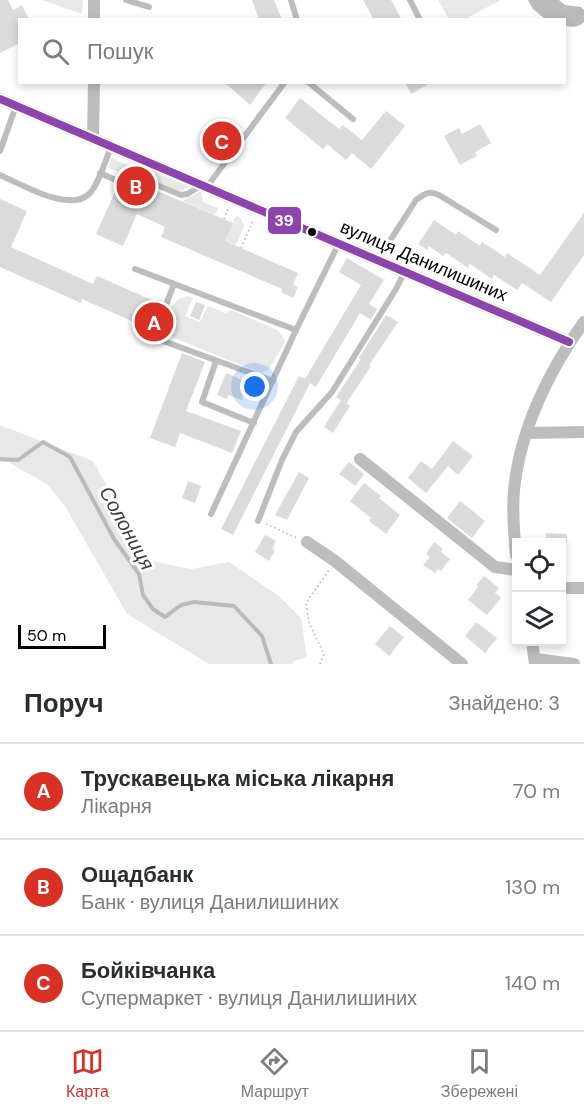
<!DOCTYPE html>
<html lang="uk">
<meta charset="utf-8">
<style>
:root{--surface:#fff;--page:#f7f7f7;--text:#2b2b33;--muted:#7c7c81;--line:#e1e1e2;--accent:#d93025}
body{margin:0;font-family:"DM Sans",sans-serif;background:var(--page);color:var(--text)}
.controls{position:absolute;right:18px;bottom:18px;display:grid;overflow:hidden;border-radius:0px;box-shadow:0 3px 9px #0003}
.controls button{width:54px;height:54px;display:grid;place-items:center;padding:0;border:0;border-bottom:2px solid var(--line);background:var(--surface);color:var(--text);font:30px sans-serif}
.scale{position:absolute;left:18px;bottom:15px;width:88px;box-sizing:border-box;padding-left:6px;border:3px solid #000;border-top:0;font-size:16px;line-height:21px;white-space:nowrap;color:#000;-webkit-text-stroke:4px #fff;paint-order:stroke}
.you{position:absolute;left:255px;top:387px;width:21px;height:21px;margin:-15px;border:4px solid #fff;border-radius:50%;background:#1a73e8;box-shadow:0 0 0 9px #1a73e833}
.badge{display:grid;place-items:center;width:39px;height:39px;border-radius:50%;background:var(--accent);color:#fff;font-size:20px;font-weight:700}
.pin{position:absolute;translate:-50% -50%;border:3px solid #fff;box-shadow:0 2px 6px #0006}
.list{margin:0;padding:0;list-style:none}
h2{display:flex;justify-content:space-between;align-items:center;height:78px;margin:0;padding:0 24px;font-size:26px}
h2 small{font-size:20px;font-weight:400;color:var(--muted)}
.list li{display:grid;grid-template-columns:39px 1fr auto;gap:18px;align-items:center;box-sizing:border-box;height:96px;padding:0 24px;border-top:2px solid var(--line)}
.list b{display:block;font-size:22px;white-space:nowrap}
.list p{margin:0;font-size:20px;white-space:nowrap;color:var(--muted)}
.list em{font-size:20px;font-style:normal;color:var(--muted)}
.icon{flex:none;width:33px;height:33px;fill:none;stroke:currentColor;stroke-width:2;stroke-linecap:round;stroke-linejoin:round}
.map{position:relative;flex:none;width:584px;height:664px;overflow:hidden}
.search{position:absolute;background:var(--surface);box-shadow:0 3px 9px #0003;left:18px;right:18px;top:18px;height:66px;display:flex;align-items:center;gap:15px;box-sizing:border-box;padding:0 21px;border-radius:0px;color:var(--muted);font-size:22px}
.sheet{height:366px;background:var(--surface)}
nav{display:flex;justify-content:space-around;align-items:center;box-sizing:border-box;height:84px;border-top:2px solid var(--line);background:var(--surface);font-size:16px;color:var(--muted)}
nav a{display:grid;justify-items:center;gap:3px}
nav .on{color:var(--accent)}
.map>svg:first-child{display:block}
.green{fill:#e8e8e8}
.water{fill:#bababa}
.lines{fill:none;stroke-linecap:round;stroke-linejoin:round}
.stream{stroke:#bababa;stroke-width:4}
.building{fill:#dbdbdb}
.path{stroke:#c2c2c2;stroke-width:2;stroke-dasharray:1.5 3;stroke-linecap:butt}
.service{stroke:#bdbdbd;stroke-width:6}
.minor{stroke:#bdbdbd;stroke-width:12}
.bus-1-casing{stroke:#fff;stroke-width:12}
.bus-1{stroke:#8e44ad;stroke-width:8}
.bus-dot{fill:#000;stroke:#fff;stroke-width:2}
.labels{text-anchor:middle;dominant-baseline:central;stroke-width:6;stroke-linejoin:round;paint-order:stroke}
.street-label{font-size:18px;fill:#000;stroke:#fff}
.water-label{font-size:20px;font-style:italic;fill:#3d3d3d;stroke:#fff}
.line-badge{stroke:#fff;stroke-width:2}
.badge-label{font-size:16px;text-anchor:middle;font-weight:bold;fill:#fff}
</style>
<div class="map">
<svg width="584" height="664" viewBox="0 0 584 664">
<rect width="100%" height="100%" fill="#fff"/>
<g class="green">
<path d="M 42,0 L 83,0 L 82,13 L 79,13 Z"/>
<path d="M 438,0 L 501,0 L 465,19 L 449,19 Z"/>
<path d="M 112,158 L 127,165 L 124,174 L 108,168 Z"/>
<path d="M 154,172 L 190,187 L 180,191 L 151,179 Z"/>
<path d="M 201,191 L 203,202 L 218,208 L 215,215 L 182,201 Z"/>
<path d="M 236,216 L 241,218 L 244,226 L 236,245 L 225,241 Z"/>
<path d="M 188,296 L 193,298 L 185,316 L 200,322 L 208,306 L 225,313 L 231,310 L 277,330 L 283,336 L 285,342 L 269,369 L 261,373 L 174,338 L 166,331 L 164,322 L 168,310 L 179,299 Z"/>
<path d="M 0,425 L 93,461 L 150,561 L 191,569 L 229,562 L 279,596 L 301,618 L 307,657 L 293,661 L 292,664 L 209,664 L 127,614 L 65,506 L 47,484 L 8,462 L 0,462 Z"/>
</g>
<path class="water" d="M 528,0 L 559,0 L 565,5 L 581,7 L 584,10 L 584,22 C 578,28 572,27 565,26 L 564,20 L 545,19 L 533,9 Z"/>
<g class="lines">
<path class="stream" d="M 0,459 L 18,460 L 43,442 L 70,457 L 114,539 L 139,574 L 143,595 L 153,609 L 165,617 L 181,605 L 194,602 L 234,606 L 262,636 L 271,664"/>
</g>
<g class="building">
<path d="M 0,0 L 8,0 L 13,10 L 22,5 L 29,20 L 20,20 L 20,43 L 0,53 Z"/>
<path d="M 252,0 L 274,0 L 282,20 L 259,20 Z"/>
<path d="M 363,0 L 391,0 L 402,20 L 374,20 Z"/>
<path d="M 224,82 L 267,82 L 250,105 Z"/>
<path d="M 405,82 L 432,82 L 411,94 Z"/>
<path d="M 300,98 L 339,129 L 343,125 L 362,140 L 386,111 L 405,126 L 371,169 L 352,153 L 346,160 L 327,144 L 323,149 L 285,118 Z"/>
<path d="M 480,124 L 491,143 L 475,152 L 477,156 L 460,165 L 444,136 L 459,128 L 462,134 Z"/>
<path d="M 212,130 L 227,139 L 217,157 L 202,149 Z"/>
<path d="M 130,178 L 139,182 L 141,188 L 148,187 L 233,223 L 225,241 L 298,273 L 293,285 L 298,287 L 293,298 L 281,292 L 282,289 L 161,237 L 165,227 L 137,214 L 123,246 L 96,234 L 115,192 L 123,196 L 125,190 L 128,190 L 131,188 L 132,184 L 129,180 Z"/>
<path d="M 0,199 L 27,211 L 11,247 L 93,284 L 97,276 L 154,301 L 143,326 L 82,299 L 81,303 L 0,267 Z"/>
<path d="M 584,213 L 584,255 L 551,302 L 522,283 L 517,290 L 494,275 L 492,279 L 470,264 L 468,268 L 446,253 L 443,256 L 429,246 L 427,250 L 418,244 L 434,220 L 456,235 L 458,231 L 480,246 L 482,242 L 505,257 L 507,253 L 540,275 Z"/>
<path d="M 347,258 L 384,280 L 369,304 L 377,309 L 371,320 L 360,313 L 316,387 L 310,383 L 233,535 L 221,529 L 299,376 L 305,379 L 361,285 L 339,272 Z"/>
<path d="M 196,302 L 205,305 L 199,320 L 190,316 Z"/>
<path d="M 386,315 L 398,322 L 369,365 L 371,366 L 346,404 L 336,397 L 361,359 L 359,358 Z"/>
<path d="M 182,353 L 205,362 L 186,411 L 241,431 L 232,453 L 180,433 L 175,447 L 150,438 Z"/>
<path d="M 226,373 L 249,383 L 242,400 L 228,395 L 227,399 L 217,395 Z"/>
<path d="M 341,400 L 350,406 L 333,433 L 324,427 Z"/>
<path d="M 453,441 L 473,456 L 458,475 L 448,466 L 426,493 L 408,478 L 421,461 L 432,469 Z"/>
<path d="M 349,462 L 364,474 L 355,486 L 339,474 Z"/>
<path d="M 299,472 L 309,478 L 287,520 L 275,515 Z"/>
<path d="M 188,481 L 201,486 L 195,503 L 182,498 Z"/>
<path d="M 364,483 L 381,496 L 379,498 L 400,515 L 386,534 L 369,521 L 371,518 L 350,501 Z"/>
<path d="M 460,501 L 485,521 L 472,538 L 447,518 Z"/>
<path d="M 546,533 L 567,534 L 567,543 L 546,543 Z"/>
<path d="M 265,535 L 276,541 L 272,549 L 275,550 L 269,561 L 255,552 Z"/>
<path d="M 434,542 L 443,549 L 441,552 L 450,559 L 441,571 L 438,569 L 435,573 L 423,565 L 430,557 L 426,554 Z"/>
<path d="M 484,576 L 499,588 L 495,593 L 501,598 L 487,615 L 468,600 L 478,587 L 476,585 Z"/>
<path d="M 476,622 L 497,638 L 485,653 L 465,636 Z"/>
<path d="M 390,626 L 404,637 L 389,656 L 375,644 Z"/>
</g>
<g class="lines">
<g class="path">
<path d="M 224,219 L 228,208"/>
<path d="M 241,248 L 253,221"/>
<path d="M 266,524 L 297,538"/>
<path d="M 320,664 L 324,654 L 309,623 L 306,603 L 329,570"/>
</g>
<g class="service">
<path d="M 126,0 L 149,7"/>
<path d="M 291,0 L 297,20"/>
<path d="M 410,0 L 420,20"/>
<path d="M 308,82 L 353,119"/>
<path d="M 0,151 L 16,106"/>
<path d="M 100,173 L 127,185"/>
<path d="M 0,175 C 21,184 69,213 89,194 C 98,186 106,159 111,147"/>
<path d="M 145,180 L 181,195 L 187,194 L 201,186"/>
<path d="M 144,183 L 152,164"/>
<path d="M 206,188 L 285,82"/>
<path d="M 377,261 L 416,200 C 424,194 429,190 439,195 L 496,230"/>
<path d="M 135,269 L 296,330"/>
<path d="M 174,284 L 157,328 L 163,341 L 273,381"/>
<path d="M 216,361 L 202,402 L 254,423"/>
<path d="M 211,514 L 296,330 L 338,245"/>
<path d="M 258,521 L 282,460 L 296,432 L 332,392 L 396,289 L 404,273"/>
</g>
<g class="minor">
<path d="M 94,20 L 94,0"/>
<path d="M 0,99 L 569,342"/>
<path d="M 93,139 L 94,82"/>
<path d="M 527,433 L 584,432"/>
<path d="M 360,459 L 495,567 L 516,570"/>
<path d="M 307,542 L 335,561 L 462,664"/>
<path d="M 516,555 C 514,534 512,511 514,490 C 520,430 549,370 584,322"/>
<path d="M 562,588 L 584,588"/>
<path d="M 532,642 L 535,664"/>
<path d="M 535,659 L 574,664"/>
</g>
<g class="bus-1-casing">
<path id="bus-1" d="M 0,99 L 569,342"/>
</g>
<use href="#bus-1" class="bus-1"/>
</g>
<circle class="bus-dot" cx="312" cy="232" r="5"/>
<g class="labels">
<g class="street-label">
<text transform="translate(424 261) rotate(23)">вулиця Данилишиних</text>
</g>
<g class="water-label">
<text transform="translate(127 528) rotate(61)">Солониця</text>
</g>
</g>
<rect class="line-badge" x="267" y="206" width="35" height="29" rx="6" fill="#8e44ad"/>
<g class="badge-label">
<text x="284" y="226">39</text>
</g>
</svg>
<div class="controls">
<button><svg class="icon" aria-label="locate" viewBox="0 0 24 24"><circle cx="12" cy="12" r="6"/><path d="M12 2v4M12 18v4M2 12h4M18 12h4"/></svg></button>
<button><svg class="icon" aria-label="layers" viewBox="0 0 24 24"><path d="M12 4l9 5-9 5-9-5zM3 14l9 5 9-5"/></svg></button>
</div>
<div class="scale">50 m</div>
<div class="you"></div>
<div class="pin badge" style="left:154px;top:322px">A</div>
<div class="pin badge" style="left:136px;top:186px">B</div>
<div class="pin badge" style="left:222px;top:141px">C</div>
<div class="search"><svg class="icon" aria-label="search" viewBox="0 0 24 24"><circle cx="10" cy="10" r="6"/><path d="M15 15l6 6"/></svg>Пошук</div>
</div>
<section class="sheet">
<h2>Поруч<small>Знайдено: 3</small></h2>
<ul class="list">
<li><span class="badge">A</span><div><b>Трускавецька міська лікарня</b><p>Лікарня</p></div><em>70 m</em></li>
<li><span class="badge">B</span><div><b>Ощадбанк</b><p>Банк · вулиця Данилишиних</p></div><em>130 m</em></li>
<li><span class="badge">C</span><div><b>Бойківчанка</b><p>Супермаркет · вулиця Данилишиних</p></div><em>140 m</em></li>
</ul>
</section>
<nav>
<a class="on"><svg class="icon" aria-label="map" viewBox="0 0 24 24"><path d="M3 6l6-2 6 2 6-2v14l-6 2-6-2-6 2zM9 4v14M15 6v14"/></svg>Карта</a>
<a><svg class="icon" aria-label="directions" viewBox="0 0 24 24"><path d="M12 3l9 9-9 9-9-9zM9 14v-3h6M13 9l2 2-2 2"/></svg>Маршрут</a>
<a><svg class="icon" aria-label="saved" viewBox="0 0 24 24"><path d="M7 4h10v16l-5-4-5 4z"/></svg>Збережені</a>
</nav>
